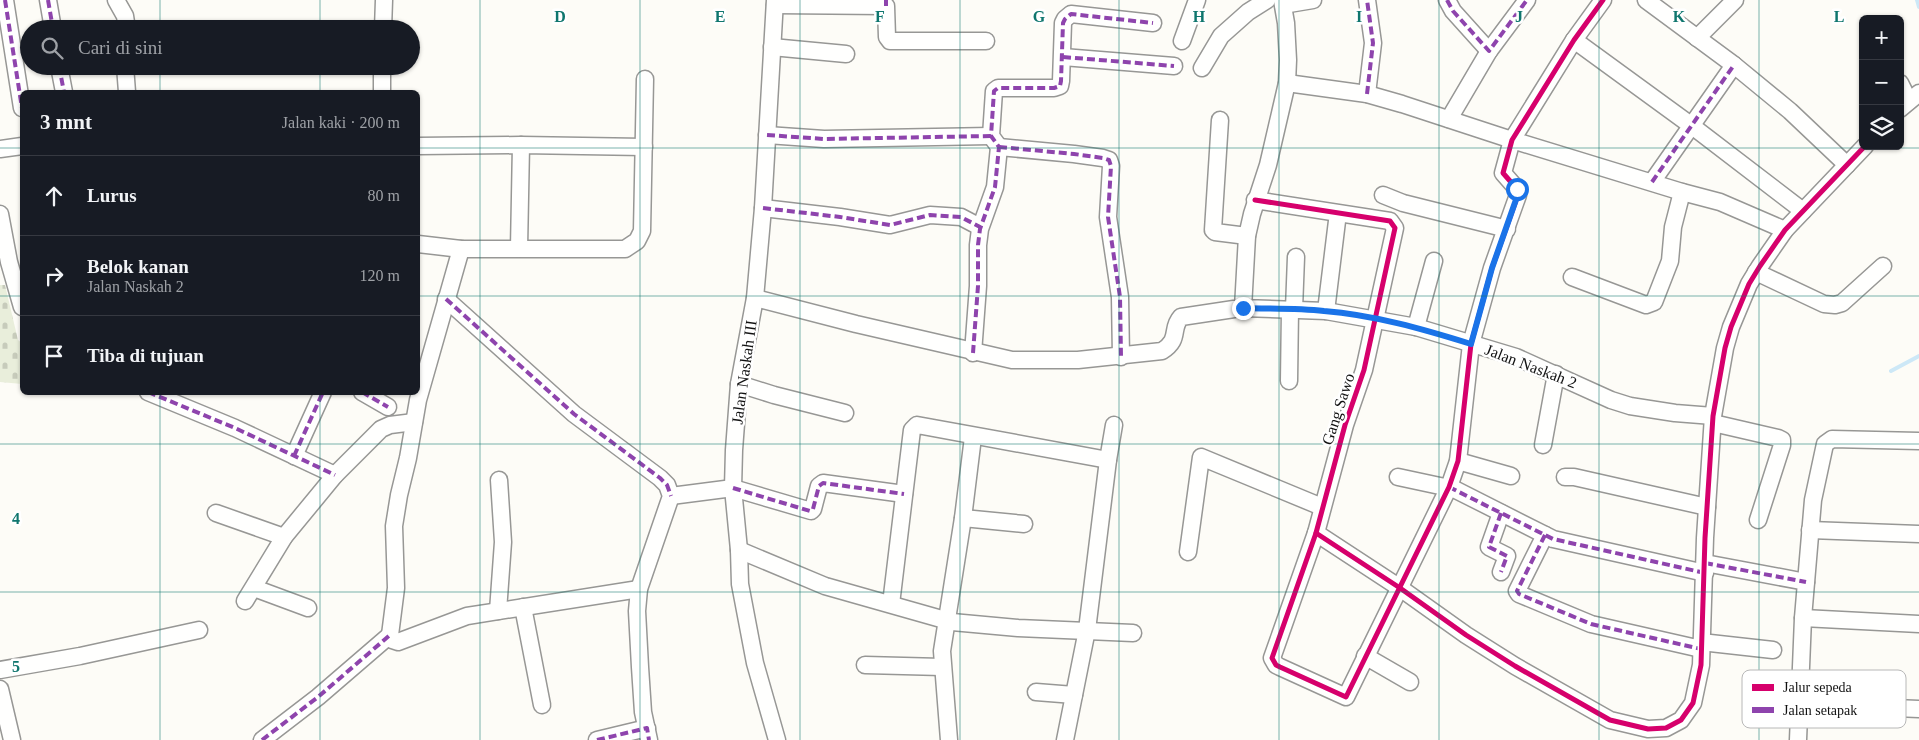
<!DOCTYPE html>
<html lang="id">
<meta charset="utf-8">
<style>
:root{--surface:#171b24;--page:#242831;--text:#f1f3f6;--muted:#9ea1a6;--line:#363941}
body{margin:0;font-family:Georgia,serif;background:var(--page);color:var(--text)}
.controls{position:absolute;right:15px;top:15px;display:grid;overflow:hidden;border-radius:8px;box-shadow:0 1px 4px #0004}
.controls button{width:45px;height:45px;display:grid;place-items:center;padding:0;border:0;border-bottom:1px solid var(--line);background:var(--surface);color:var(--text);font:25px sans-serif}
.stop{position:absolute;width:15px;height:15px;margin:-11px;border:4px solid #1a73e8;border-radius:50%;background:#fff}
.stop.end{background:#1a73e8;border-color:#fff;box-shadow:0 1px 5px #0008}
.list{margin:0;padding:0;list-style:none}
h2{display:flex;justify-content:space-between;align-items:center;height:65px;margin:0;padding:0 20px;font-size:21px}
h2 small{font-size:16px;font-weight:400;color:var(--muted)}
.list li{display:grid;grid-template-columns:32px 1fr auto;gap:15px;align-items:center;box-sizing:border-box;height:80px;padding:0 20px;border-top:1px solid var(--line)}
.list b{display:block;font-size:19px;white-space:nowrap}
.list p{margin:0;font-size:16px;white-space:nowrap;color:var(--muted)}
.list em{font-size:16px;font-style:normal;color:var(--muted)}
.icon{flex:none;width:28px;height:28px;fill:none;stroke:currentColor;stroke-width:2;stroke-linecap:round;stroke-linejoin:round}
.map{position:relative;flex:none;width:1919px;height:740px;overflow:hidden}
.search{position:absolute;background:var(--surface);box-shadow:0 1px 4px #0004;left:20px;top:20px;width:400px;height:55px;display:flex;align-items:center;gap:12px;box-sizing:border-box;padding:0 18px;border-radius:28px;color:var(--muted);font-size:19px}
.panel{position:absolute;background:var(--surface);box-shadow:0 1px 4px #0004;left:20px;top:90px;width:400px;height:305px;border-radius:8px}
.map>svg:first-child{display:block}
.cemetery{fill:url(#cemetery-stones)}
.lines{fill:none;stroke-linecap:round;stroke-linejoin:round}
.stream{stroke:#cde8f7;stroke-width:4}
.minor-casing{stroke:#979795;stroke-width:19}
.minor{stroke:#fffffe;stroke-width:16}
.quiet{stroke:#8e44ad;stroke-width:4;stroke-dasharray:8 4;stroke-linecap:butt}
.cycleway-casing{stroke:#fff;stroke-width:8}
.cycleway{stroke:#d6006c;stroke-width:5}
.route{stroke:#1a73e8;stroke-width:6}
.grid{fill:none;stroke:#0f766e;stroke-width:1;stroke-opacity:0.55}
.labels{text-anchor:middle;dominant-baseline:central;stroke-width:5;stroke-linejoin:round;paint-order:stroke}
.street-label{font-size:16px;fill:#111;stroke:#fff}
.key{fill:#fff;stroke:#b8b8b8;stroke-width:1}
.key-label{font-size:14px;fill:#111}
.grid-label{font-size:16px;text-anchor:middle;font-weight:bold;fill:#0f766e;stroke:#fff;stroke-width:5;stroke-linejoin:round;paint-order:stroke}
</style>
<div class="map">
<svg width="1919" height="740" viewBox="0 0 1919 740">
<defs>
<pattern id="cemetery-stones" width="16" height="16" patternUnits="userSpaceOnUse" patternTransform="scale(1.25)"><rect width="16" height="16" fill="#e9eedb"/><path d="M2 7V4a2 2 0 0 1 4 0v3zM10 15v-3a2 2 0 0 1 4 0v3z" fill="#c7cbbb"/></pattern>
</defs>
<rect width="100%" height="100%" fill="#fdfcf7"/>
<path class="cemetery" d="M 0,285 L 5,285 L 18,340 L 22,343 L 22,384 L 0,382 Z"/>
<g class="lines">
<g class="stream">
<path d="M 1917,0 L 1919,7"/>
<path d="M 1891,371 L 1919,356"/>
</g>
<g class="minor-casing">
<g id="minor">
<path d="M 5,0 L 22,108"/>
<path d="M 48,0 L 53,29"/>
<path d="M 116,0 L 125,16 L 127,29"/>
<path d="M 775,0 L 763,208 L 755,298 L 739,384 L 734,450 L 733,488 L 739,550 L 740,584 L 755,663 L 777,740"/>
<path d="M 1282,0 L 1286,23 L 1288,60 L 1287,83 L 1268,165 L 1252,214 L 1247,236 L 1243,308 L 1326,311 L 1416,327 L 1516,357 L 1611,400 L 1630,406 L 1675,413 L 1713,416"/>
<path d="M 1447,0 L 1453,11 L 1489,51"/>
<path d="M 1646,0 L 1734,65 L 1790,111 L 1847,165"/>
<path d="M 775,5 L 886,6 L 887,37 L 890,41 L 986,41"/>
<path d="M 1283,5 L 1313,0"/>
<path d="M 383,29 L 384,0"/>
<path d="M 1697,38 L 1735,0"/>
<path d="M 1574,40 L 1692,126 L 1803,211"/>
<path d="M 1182,41 L 1197,0"/>
<path d="M 772,47 L 846,54"/>
<path d="M 1063,57 L 1174,66"/>
<path d="M 59,66 L 64,92"/>
<path d="M 125,66 L 127,92"/>
<path d="M 382,66 L 382,92"/>
<path d="M 1202,68 L 1221,36 L 1248,12 L 1267,0"/>
<path d="M 1287,83 L 1367,94 L 1402,104 L 1512,140 L 1682,192 L 1720,202 L 1785,230"/>
<path d="M 1900,83 L 1909,101"/>
<path d="M 1367,94 L 1373,43 L 1367,0"/>
<path d="M 1900,109 L 1919,93"/>
<path d="M 1449,119 L 1489,51 L 1527,0"/>
<path d="M 1220,120 L 1213,230 L 1215,232 L 1247,236"/>
<path d="M 767,135 L 824,139 L 991,136"/>
<path d="M 418,146 L 521,145 L 644,147"/>
<path d="M 999,147 L 1074,154 L 1103,158 L 1109,160 L 1111,166 L 1108,217 L 1120,297 L 1121,357"/>
<path d="M 0,149 L 22,146"/>
<path d="M 1652,182 L 1734,65"/>
<path d="M 1383,195 L 1403,203 L 1507,229"/>
<path d="M 1255,200 L 1390,221 L 1395,228 L 1364,370 L 1345,425 L 1316,533 L 1272,658 L 1276,665 L 1280,667 L 1346,697 L 1449,487 L 1458,461 L 1471,344 L 1492,268 L 1518,195 L 1517,189 L 1503,173 L 1512,140 L 1574,40 L 1603,0"/>
<path d="M 763,208 L 840,217 L 890,225 L 930,215 L 961,217 L 980,227"/>
<path d="M 0,214 L 9,262 L 22,307"/>
<path d="M 418,244 L 461,249 L 625,249 L 637,241 L 642,231 L 645,79"/>
<path d="M 519,248 L 521,145"/>
<path d="M 461,249 L 418,400 L 408,458 L 399,495 L 394,526 L 396,588 L 390,635 L 392,640 L 398,642 L 467,616 L 639,589"/>
<path d="M 1756,272 L 1824,304 L 1835,305 L 1842,303 L 1883,266"/>
<path d="M 1572,277 L 1646,305 L 1654,302 L 1670,261 L 1673,227 L 1682,192"/>
<path d="M 755,298 L 856,324 L 1012,360 L 1078,360 L 1162,351 C 1181,339 1170,329 1181,317 L 1234,309"/>
<path d="M 446,299 L 574,414 L 660,478 L 667,485 L 671,496 L 639,589 L 637,611 L 640,667 L 643,712 L 649,740"/>
<path d="M 1294,309 L 1296,257"/>
<path d="M 1326,311 L 1337,221"/>
<path d="M 1416,327 L 1434,261"/>
<path d="M 973,353 L 978,286 L 978,245 L 980,229 L 995,187 L 999,147 L 991,136 L 994,91 L 998,88 L 1054,88 L 1060,86 L 1061,81 L 1063,23 L 1065,19 L 1071,14 L 1153,23"/>
<path d="M 1289,381 L 1290,309"/>
<path d="M 739,384 L 774,395 L 845,413"/>
<path d="M 148,392 L 235,428 L 335,475"/>
<path d="M 362,392 L 388,407"/>
<path d="M 1713,423 L 1778,438 L 1782,440 L 1782,445 L 1758,520"/>
<path d="M 1543,445 L 1556,374"/>
<path d="M 294,456 L 323,392"/>
<path d="M 1458,461 L 1511,476"/>
<path d="M 1398,477 L 1454,489 L 1553,539 L 1705,573"/>
<path d="M 1565,477 L 1574,477 L 1707,507"/>
<path d="M 671,496 L 733,488 L 811,511 L 813,509 L 819,486 L 823,483 L 904,494"/>
<path d="M 216,513 L 284,537"/>
<path d="M 1501,513 L 1489,547 L 1507,556 L 1501,572"/>
<path d="M 963,518 L 1024,524"/>
<path d="M 1810,530 L 1919,534"/>
<path d="M 1316,533 L 1400,588 L 1466,635 L 1515,666 L 1610,720 L 1648,729 L 1666,728 L 1681,720 L 1693,703 L 1701,665 L 1705,538 L 1713,416 L 1725,348 L 1731,327 L 1749,284 L 1760,266 L 1785,230 L 1865,146"/>
<path d="M 1545,535 L 1517,591 L 1519,594 L 1591,624 L 1701,649"/>
<path d="M 739,550 L 825,586 L 952,622 L 1018,628 L 1133,633"/>
<path d="M 1188,552 L 1201,457 L 1322,507"/>
<path d="M 1705,563 L 1806,582"/>
<path d="M 254,588 L 308,608"/>
<path d="M 245,601 L 284,537 L 335,475 L 381,429 L 390,425 L 414,422"/>
<path d="M 891,604 L 912,430 L 917,425 L 1108,460"/>
<path d="M 523,607 L 542,705"/>
<path d="M 498,611 L 503,542 L 499,480"/>
<path d="M 1803,618 L 1919,624"/>
<path d="M 1701,642 L 1773,650"/>
<path d="M 1365,656 L 1410,682"/>
<path d="M 865,665 L 942,667"/>
<path d="M 0,670 L 80,656 L 199,630"/>
<path d="M 0,689 L 12,740"/>
<path d="M 1036,692 L 1074,695"/>
<path d="M 1799,704 L 1919,709"/>
<path d="M 262,740 L 318,697 L 390,635"/>
<path d="M 597,740 L 647,728"/>
<path d="M 949,740 L 942,651 L 963,518 L 973,437"/>
<path d="M 1065,740 L 1087,630 L 1108,460 L 1114,425"/>
<path d="M 1798,740 L 1803,618 L 1813,500 L 1825,444 L 1832,439 L 1919,441"/>
</g>
</g>
<use href="#minor" class="minor"/>
<g class="quiet">
<path d="M 5,0 L 22,108"/>
<path d="M 48,0 L 53,29"/>
<path d="M 1447,0 L 1453,11 L 1489,51 L 1527,0"/>
<path d="M 886,6 L 886,0"/>
<path d="M 1063,57 L 1174,66"/>
<path d="M 59,66 L 64,92"/>
<path d="M 1367,94 L 1373,43 L 1367,0"/>
<path d="M 767,135 L 824,139 L 991,136"/>
<path d="M 999,147 L 1074,154 L 1103,158 L 1109,160 L 1111,166 L 1108,217 L 1120,297 L 1121,357"/>
<path d="M 1652,182 L 1734,65"/>
<path d="M 763,208 L 840,217 L 890,225 L 930,215 L 961,217 L 980,227"/>
<path d="M 446,299 L 574,414 L 660,478 L 667,485 L 671,496"/>
<path d="M 973,353 L 978,286 L 978,245 L 980,229 L 995,187 L 999,147 L 991,136 L 994,91 L 998,88 L 1054,88 L 1060,86 L 1061,81 L 1063,23 L 1065,19 L 1071,14 L 1153,23"/>
<path d="M 148,392 L 235,428 L 335,475"/>
<path d="M 362,392 L 388,407"/>
<path d="M 294,456 L 323,392"/>
<path d="M 1449,487 L 1553,539 L 1705,573"/>
<path d="M 733,488 L 810,511 L 813,509 L 819,486 L 823,483 L 904,494"/>
<path d="M 1501,513 L 1489,547 L 1507,556 L 1501,572"/>
<path d="M 1545,535 L 1517,591 L 1519,594 L 1591,624 L 1701,649"/>
<path d="M 1705,563 L 1806,582"/>
<path d="M 262,740 L 318,697 L 390,635"/>
<path d="M 597,740 L 647,728 L 649,740"/>
</g>
<g class="cycleway-casing">
<g id="cycleway">
<path d="M 1255,200 L 1390,221 L 1395,228 L 1364,370 L 1345,425 L 1316,533 L 1272,658 L 1276,665 L 1280,667 L 1346,697 L 1449,487 L 1458,461 L 1471,344 L 1492,268 L 1518,195 L 1517,189 L 1503,173 L 1512,140 L 1574,40 L 1603,0"/>
<path d="M 1316,533 L 1400,588 L 1466,635 L 1515,666 L 1610,720 L 1648,729 L 1666,728 L 1681,720 L 1693,703 L 1701,665 L 1705,538 L 1713,416 L 1725,348 L 1731,327 L 1749,284 L 1760,266 L 1785,230 L 1865,146"/>
</g>
</g>
<use href="#cycleway" class="cycleway"/>
</g>
<g class="lines">
<path class="route" d="M 1243,308 C 1270,309 1297,308 1324,311 C 1374,315 1423,329 1471,344 L 1492,268 L 1518,194 L 1517,189"/>
</g>
<path class="grid" d="M 160,0 L 160,29M 320,0 L 320,29M 480,0 L 480,740M 640,0 L 640,740M 800,0 L 800,740M 960,0 L 960,740M 1119,0 L 1119,740M 1279,0 L 1279,740M 1439,0 L 1439,740M 1599,0 L 1599,740M 1759,0 L 1759,740M 160,66 L 160,92M 320,66 L 320,92M 0,148 L 22,148M 418,148 L 1919,148M 0,296 L 22,296M 418,296 L 1919,296M 160,392 L 160,740M 320,392 L 320,740M 0,444 L 1919,444M 0,592 L 1919,592"/>
<g class="labels">
<g class="street-label">
<text transform="translate(1531 366) rotate(21)">Jalan Naskah 2</text>
<text transform="translate(744 372) rotate(-82)">Jalan Naskah III</text>
<text transform="translate(1338 409) rotate(-72)">Gang Sawo</text>
</g>
</g>
<rect x="1742" y="670" width="164" height="58" rx="8" class="key"/>
<rect x="1752" y="684" width="22" height="7" fill="#d6006c"/>
<rect x="1752" y="707" width="22" height="6" fill="#8e44ad"/>
<g class="key-label">
<text x="1783" y="692">Jalur sepeda</text>
<text x="1783" y="715">Jalan setapak</text>
</g>
<g class="grid-label">
<text x="560" y="22">D</text>
<text x="720" y="22">E</text>
<text x="880" y="22">F</text>
<text x="1039" y="22">G</text>
<text x="1199" y="22">H</text>
<text x="1359" y="22">I</text>
<text x="1519" y="22">J</text>
<text x="1679" y="22">K</text>
<text x="1839" y="22">L</text>
<text x="16" y="524">4</text>
<text x="16" y="672">5</text>
</g>
</svg>
<div class="controls">
<button>+</button>
<button>−</button>
<button><svg class="icon" aria-label="layers" viewBox="0 0 24 24"><path d="M12 4l9 5-9 5-9-5zM3 14l9 5 9-5"/></svg></button>
</div>
<div class="stop" style="left:1517px;top:189px"></div>
<div class="stop end" style="left:1243px;top:308px"></div>
<div class="search"><svg class="icon" aria-label="search" viewBox="0 0 24 24"><circle cx="10" cy="10" r="6"/><path d="M15 15l6 6"/></svg>Cari di sini</div>
<section class="panel">
<h2>3 mnt<small>Jalan kaki · 200 m</small></h2>
<ul class="list">
<li><svg class="icon" aria-label="ahead" viewBox="0 0 24 24"><path d="M12 20V5M6 11l6-6 6 6"/></svg><div><b>Lurus</b></div><em>80 m</em></li>
<li><svg class="icon" aria-label="right" viewBox="0 0 24 24"><path d="M7 20v-9h11M14 6l5 5-5 5"/></svg><div><b>Belok kanan</b><p>Jalan Naskah 2</p></div><em>120 m</em></li>
<li><svg class="icon" aria-label="arrive" viewBox="0 0 24 24"><path d="M6 21V4h12l-3 4 3 4H6"/></svg><div><b>Tiba di tujuan</b></div></li>
</ul>
</section>
</div>
